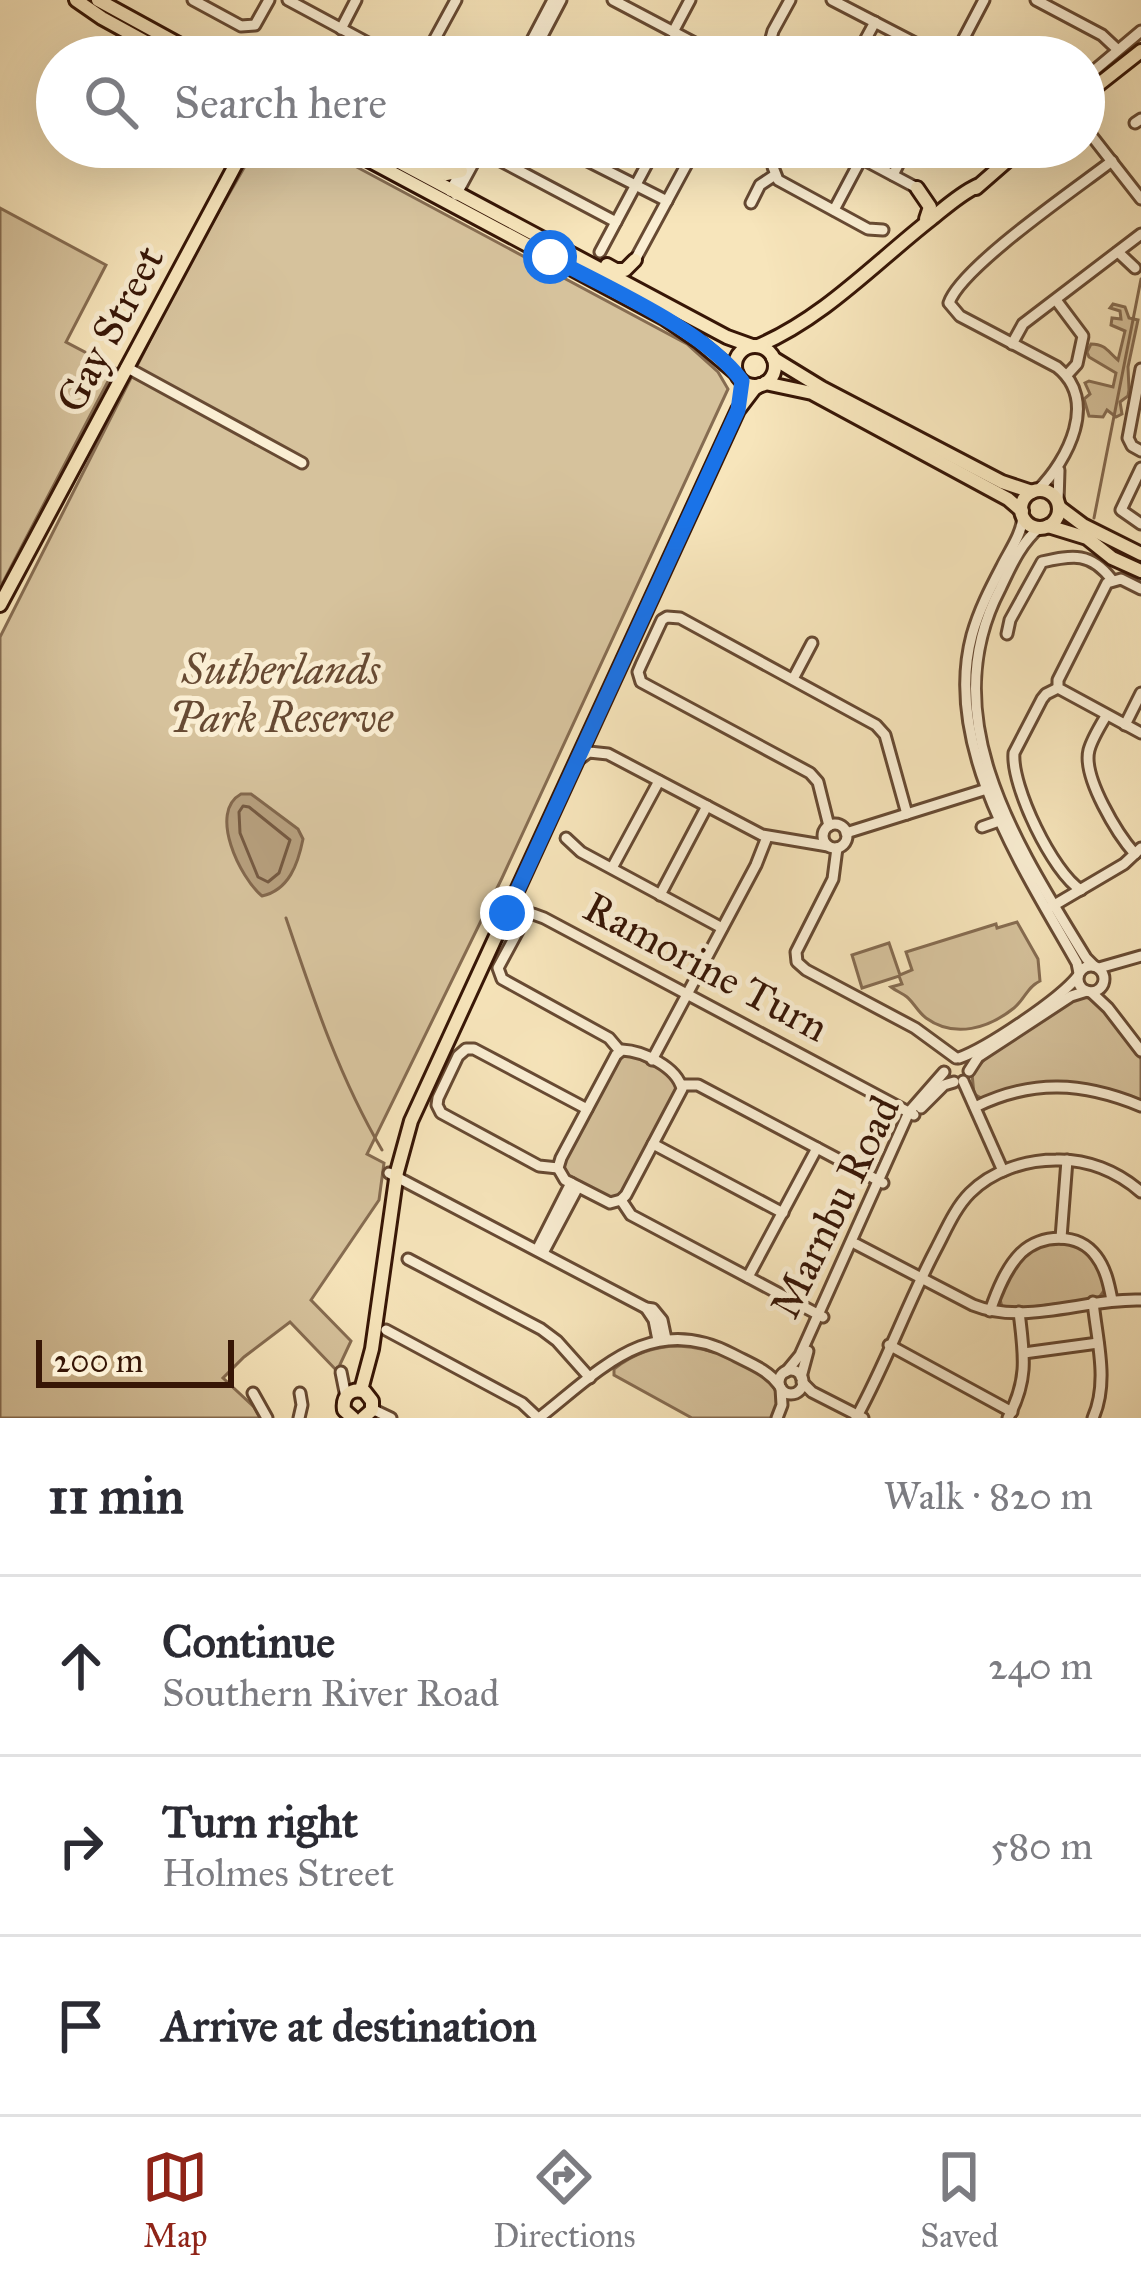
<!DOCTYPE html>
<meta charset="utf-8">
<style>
:root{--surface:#fff;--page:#f2f2f3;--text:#2b2b33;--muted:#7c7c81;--line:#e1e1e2;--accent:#8f2418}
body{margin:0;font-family:"IM FELL Great Primer",serif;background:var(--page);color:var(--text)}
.scale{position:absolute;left:36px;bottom:30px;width:198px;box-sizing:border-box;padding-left:12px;border:6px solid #371606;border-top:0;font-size:33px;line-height:42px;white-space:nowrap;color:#371606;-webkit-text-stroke:9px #faeed3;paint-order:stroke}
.stop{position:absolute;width:36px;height:36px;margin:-27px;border:9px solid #1a73e8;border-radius:50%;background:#fff}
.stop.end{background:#1a73e8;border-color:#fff;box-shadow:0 3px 12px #0008}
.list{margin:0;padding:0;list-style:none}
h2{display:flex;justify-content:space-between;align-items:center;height:156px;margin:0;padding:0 48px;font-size:51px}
h2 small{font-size:39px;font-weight:400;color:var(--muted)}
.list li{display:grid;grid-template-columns:78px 1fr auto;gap:36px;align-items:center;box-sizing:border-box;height:180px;padding:0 48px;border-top:3px solid var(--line)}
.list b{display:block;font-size:45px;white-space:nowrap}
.list p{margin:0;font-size:39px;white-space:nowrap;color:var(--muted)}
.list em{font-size:39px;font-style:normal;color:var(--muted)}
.icon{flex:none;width:66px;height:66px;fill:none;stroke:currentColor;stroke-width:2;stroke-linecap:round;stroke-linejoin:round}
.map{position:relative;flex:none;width:1141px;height:1418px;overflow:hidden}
.search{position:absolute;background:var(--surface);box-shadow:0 12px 48px #0002;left:36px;right:36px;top:36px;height:132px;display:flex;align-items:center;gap:30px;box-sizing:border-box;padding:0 42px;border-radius:66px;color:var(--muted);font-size:45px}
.sheet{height:696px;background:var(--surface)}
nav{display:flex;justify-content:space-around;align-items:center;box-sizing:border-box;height:168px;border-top:3px solid var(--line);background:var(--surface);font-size:33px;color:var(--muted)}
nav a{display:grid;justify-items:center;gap:6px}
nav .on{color:var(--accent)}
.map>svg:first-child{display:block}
.green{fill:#d6c29c;stroke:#866c51;stroke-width:3}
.water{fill:#b69f7d;stroke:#83684d;stroke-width:3}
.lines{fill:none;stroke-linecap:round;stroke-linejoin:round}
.shore{stroke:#765a42;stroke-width:3}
.stream{stroke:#83684d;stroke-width:3}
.minor-casing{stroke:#674a33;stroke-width:15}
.major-casing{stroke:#371606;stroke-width:18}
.minor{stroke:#faeed3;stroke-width:9}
.major{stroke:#f7e5bb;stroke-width:12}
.route{stroke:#1a73e8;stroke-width:15}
.labels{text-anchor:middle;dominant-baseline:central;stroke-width:10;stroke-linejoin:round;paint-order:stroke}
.street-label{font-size:42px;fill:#371606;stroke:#faeed3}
.park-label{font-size:42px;font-style:italic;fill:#674a33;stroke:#faeed3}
</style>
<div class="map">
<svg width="1141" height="1418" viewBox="0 0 1141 1418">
<rect width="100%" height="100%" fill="#f7e5bb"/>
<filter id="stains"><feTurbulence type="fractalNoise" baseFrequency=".00167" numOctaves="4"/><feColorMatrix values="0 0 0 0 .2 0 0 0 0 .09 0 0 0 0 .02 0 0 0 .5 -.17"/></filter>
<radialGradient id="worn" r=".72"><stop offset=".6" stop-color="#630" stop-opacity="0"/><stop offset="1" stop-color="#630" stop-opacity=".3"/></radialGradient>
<g class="green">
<path d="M 256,147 L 311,147 L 353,165 L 687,344 L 718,372 L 728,389 L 502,878 L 367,1154 L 384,1163 L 379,1200 L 311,1300 L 351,1341 L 337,1371 L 290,1322 L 244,1357 L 223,1378 L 254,1407 L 260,1418 L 0,1418 L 0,637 L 187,267 Z"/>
<path d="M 0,208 L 106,265 L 66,342 L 115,368 L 0,588 Z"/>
<path d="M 1113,304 L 1125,307 L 1129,318 L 1138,320 L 1128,367 L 1129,390 L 1128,396 L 1120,402 L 1122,414 L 1116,417 L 1107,410 L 1103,417 L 1089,416 L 1084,399 L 1090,394 L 1085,383 L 1089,381 L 1113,387 L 1116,373 L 1089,357 L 1087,352 L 1091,344 C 1106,344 1108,352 1118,360 L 1125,331 L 1111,325 L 1112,318 L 1121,319 L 1120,311 L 1110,308 Z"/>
<path d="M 1017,922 L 1038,959 L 1040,981 C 1027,987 1025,999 1014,1008 C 989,1028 955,1039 926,1018 C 918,1012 914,1003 907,997 C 902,993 896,991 891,987 L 902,984 L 899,976 L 862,988 L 852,955 L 889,943 L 900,975 L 912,970 L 906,952 L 996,924 L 997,928 Z"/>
<path d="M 1088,994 L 1101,1004 L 1141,1059 L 1141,1103 C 1077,1079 1048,1078 983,1099 L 974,1094 L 972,1074 L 988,1055 L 1000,1049 L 1069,1001 Z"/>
<path d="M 629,1054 L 672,1075 L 678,1090 L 622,1195 L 609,1199 L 568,1178 L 562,1168 L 567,1152 L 570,1151 L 579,1136 L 577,1133 L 620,1056 Z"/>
<path d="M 1062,1241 L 1084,1249 L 1098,1265 L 1106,1288 L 1098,1299 L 1006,1310 L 1002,1307 L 999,1295 C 1015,1264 1023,1245 1062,1241 Z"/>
<path d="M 679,1346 C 717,1349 752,1362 779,1390 L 776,1418 L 692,1418 L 614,1375 L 614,1369 C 633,1354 655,1346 679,1346 Z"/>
</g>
<path class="water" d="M 241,794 L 251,794 L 298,829 L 303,839 C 298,864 289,890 262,896 C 240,878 208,812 241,794 Z"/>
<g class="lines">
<path class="shore" d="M 243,806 L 249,807 L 290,840 L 279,873 L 268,882 L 258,877 L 240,833 L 239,812 Z"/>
<g class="stream">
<path d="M 1094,518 L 1141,279"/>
<path d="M 286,918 C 313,998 339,1077 382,1150"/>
</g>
<g class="minor-casing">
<g id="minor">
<path d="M 193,0 L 241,26 L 255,25 L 269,0"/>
<path d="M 288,0 L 394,57"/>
<path d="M 613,0 L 721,57"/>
<path d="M 832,0 L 942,57"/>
<path d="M 1036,0 L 1102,35 L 1118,50"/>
<path d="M 341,29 L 356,0"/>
<path d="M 673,32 L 690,0"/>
<path d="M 538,44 L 563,57"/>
<path d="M 961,44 L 986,57"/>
<path d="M 425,57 L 456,0"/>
<path d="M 523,57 L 553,0"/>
<path d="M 531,57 L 561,0"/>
<path d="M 766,57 L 773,31 L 790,0"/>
<path d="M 856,57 L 875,22"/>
<path d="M 954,57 L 984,0"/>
<path d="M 1084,79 L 1141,31"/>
<path d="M 1135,123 L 1141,119"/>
<path d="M 1091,135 L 1141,199"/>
<path d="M 560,147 L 667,201"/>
<path d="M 782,147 L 773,167 L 778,180 L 868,229 L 883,230"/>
<path d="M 840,147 L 917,188"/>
<path d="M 480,150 L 616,222"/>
<path d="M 893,175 L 907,147"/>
<path d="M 450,191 L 475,147"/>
<path d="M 456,195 L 482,147"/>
<path d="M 751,203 L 760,185 L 775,175"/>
<path d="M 834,210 L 861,159"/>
<path d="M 600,252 L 656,147"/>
<path d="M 1118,252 L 1135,268"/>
<path d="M 635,260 L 696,147"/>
<path d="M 1056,300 L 1083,336 L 1077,364 L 1067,375"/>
<path d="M 1012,344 L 1023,324 L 1141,234"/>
<path d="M 126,367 L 302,463"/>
<path d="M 1141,369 L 1128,438 L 1132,446 L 1141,451"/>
<path d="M 1141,468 L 1121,510 L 1141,524"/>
<path d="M 1038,490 C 1068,460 1099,400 1057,367 L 960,316 L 949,303 C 961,267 1077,188 1112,161"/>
<path d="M 1058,502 L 1059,470"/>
<path d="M 1023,516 C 1022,534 1010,550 1002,566 C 990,589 979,610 972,635 C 942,747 1024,869 1077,963 L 1079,973"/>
<path d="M 1040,527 C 1020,544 1011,566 1000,589 C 932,719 1019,848 1086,958 L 1094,966"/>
<path d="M 1141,589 L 1121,579 L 1107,583 L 1058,680 L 1058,688 L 1141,733"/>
<path d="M 1007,634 L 1010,620 L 1042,562 C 1073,555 1091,552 1112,580"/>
<path d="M 793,679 L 812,643"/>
<path d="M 1058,688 L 1046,694 L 1042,699 L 1014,753 C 1011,786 1053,873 1081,890"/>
<path d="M 1106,716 C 1100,726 1092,739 1089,750 C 1082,777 1118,835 1135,854"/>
<path d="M 1125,725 L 1141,693"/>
<path d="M 581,758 L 589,752 L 608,754 L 762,835 L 828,846"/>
<circle cx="835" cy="836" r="12"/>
<path d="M 829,826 L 818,782 L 810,773 L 641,682 L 638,672 L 641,665 L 662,620 L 667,617 L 680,618 L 876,725 L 885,735 L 907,814"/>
<path d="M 982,827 L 1002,820"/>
<path d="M 846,833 L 990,788"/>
<path d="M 566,838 L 581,852 L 722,928"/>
<path d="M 837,848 L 833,879 L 796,952 L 797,962 L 806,970 L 915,1028 L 956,1058"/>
<path d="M 612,868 L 659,781"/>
<path d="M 660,895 L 707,806"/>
<path d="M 1051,907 L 1124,864 L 1141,848"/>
<circle cx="1091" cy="979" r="13"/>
<path d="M 1099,968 L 1141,956"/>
<path d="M 1091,992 L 1108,1008 L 1141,1051"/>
<path d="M 622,1050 C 643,1051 677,1067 682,1089 L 626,1195 L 621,1200 L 610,1203 L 565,1180 L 558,1168 L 561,1158 L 616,1055 Z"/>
<path d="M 620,1051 L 609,1038 L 502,979 L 498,968 L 526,916 L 533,914 L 544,918 L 914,1115"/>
<path d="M 959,1058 C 987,1048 1060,999 1078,976"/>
<path d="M 652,1060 L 756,865 L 767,837"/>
<path d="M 969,1071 L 978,1057 L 1071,996 L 1087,991"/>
<path d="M 963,1081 L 1003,1171"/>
<path d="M 682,1085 L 698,1085 L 883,1183"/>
<path d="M 975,1107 C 1032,1079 1083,1082 1141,1106"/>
<path d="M 921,1108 L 944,1085 L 954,1082"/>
<path d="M 653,1144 L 783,1213"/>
<path d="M 558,1168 L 539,1166 L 441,1113 L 437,1105 L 438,1098 L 458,1056 L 466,1049 L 474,1049 L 587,1109"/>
<path d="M 389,1173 L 646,1308 L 653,1309 L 662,1320 L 666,1339"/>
<path d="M 621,1200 L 631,1215 L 823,1317"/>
<path d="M 1061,1238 L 1067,1160"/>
<path d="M 856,1244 L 973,1305 C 1025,1326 1086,1298 1141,1300"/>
<path d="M 537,1250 L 571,1183"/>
<path d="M 543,1253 L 578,1187"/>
<path d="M 408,1259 L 541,1329 L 557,1341 L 590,1378"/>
<path d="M 748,1277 L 817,1148"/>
<path d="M 1093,1302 C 1097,1341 1109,1382 1093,1418"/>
<path d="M 646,1308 L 654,1320 L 658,1340"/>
<path d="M 990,1311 C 997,1291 1006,1268 1021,1253 C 1042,1234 1078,1232 1096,1256 C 1106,1269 1109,1285 1112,1300"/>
<path d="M 386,1330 L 522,1403 L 538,1418"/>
<path d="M 889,1345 L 1012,1412"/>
<path d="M 1024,1353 L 1098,1343"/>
<circle cx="791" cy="1382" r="12"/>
<path d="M 341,1372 L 346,1397"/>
<path d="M 786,1372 L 800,1355 L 909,1112 L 944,1072"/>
<path d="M 801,1377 L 808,1351"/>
<path d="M 802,1382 L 812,1392 L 863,1418"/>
<path d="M 253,1393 L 267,1418"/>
<path d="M 372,1409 L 391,1418"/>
<path d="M 299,1418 L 302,1405 L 300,1393"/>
<path d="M 539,1418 C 599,1371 651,1311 732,1354 C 749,1363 767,1369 779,1385"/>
<path d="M 777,1418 L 782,1405 L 781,1388"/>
<path d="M 856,1418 C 886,1364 907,1304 936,1249 C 946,1230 955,1208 970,1193 C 992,1171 1025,1160 1056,1160 C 1087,1159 1117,1171 1141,1192"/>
<path d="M 1008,1418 C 1029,1379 1024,1354 1019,1312"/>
</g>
</g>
<g class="major-casing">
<g id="major">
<path d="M 76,0 L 102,18 L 173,57"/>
<path d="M 98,0 L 202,57"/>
<path d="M 1084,96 L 1141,51"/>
<path d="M 344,147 L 664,318 L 698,341 L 737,374"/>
<path d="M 371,147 L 727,337 L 752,346"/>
<path d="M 424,170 L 446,174 L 461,171"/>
<path d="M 917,188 L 930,207 L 926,219"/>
<path d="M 976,188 L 1023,147"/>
<path d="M 607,265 L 616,270 L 625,270 L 635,260"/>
<path d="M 758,346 C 824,318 876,262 931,219 C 946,207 960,194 977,186"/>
<circle cx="755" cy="366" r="20"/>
<path d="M 773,358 L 822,388 L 1002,482 L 1032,492"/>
<path d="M 765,383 L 812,393 L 1008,499 L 1022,511"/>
<circle cx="1040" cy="509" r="19"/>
<path d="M 1059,507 L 1083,525 L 1141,554"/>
<path d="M 1048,526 L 1087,538 L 1112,558 L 1141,571"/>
<path d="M 0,605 L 245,147"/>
<path d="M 361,1390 L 372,1349 L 397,1172 L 411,1121 L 738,410 L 754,389 L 760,385"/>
<path d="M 353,1418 L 344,1410 C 342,1396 351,1387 365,1392 L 372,1401 L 372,1410 L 363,1418"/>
</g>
</g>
<use href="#minor" class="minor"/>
<use href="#major" class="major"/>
</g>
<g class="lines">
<path class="route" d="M 507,913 L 738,410 L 742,381 C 705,330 606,287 550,257"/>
</g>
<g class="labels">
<g class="street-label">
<text transform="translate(110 329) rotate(-62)">Gay Street</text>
<text transform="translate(706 967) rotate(28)">Ramorine Turn</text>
<text transform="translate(835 1207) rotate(-64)">Marnbu Road</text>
</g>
<g class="park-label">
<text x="281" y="670">Sutherlands<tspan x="281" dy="48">Park Reserve</tspan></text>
</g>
</g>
<rect width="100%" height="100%" filter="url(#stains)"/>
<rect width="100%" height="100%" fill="url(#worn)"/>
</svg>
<div class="scale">200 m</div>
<div class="stop" style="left:550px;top:257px"></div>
<div class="stop end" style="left:507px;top:913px"></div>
<div class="search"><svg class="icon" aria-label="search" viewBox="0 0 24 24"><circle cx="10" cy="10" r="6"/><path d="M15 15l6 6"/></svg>Search here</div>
</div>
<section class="sheet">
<h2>11 min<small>Walk · 820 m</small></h2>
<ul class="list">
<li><svg class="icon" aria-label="ahead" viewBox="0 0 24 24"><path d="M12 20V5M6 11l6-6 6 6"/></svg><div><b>Continue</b><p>Southern River Road</p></div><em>240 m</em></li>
<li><svg class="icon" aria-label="right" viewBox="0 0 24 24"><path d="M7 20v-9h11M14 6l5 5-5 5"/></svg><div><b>Turn right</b><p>Holmes Street</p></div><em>580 m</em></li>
<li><svg class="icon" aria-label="arrive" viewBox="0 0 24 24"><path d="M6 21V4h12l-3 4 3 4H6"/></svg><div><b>Arrive at destination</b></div></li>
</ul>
</section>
<nav>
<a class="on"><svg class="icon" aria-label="map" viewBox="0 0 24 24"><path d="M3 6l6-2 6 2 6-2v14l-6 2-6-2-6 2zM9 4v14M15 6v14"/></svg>Map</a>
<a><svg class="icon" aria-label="directions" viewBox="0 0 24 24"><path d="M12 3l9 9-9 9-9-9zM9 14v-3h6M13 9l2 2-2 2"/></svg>Directions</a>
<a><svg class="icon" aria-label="saved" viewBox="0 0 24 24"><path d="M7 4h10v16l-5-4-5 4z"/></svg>Saved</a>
</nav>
